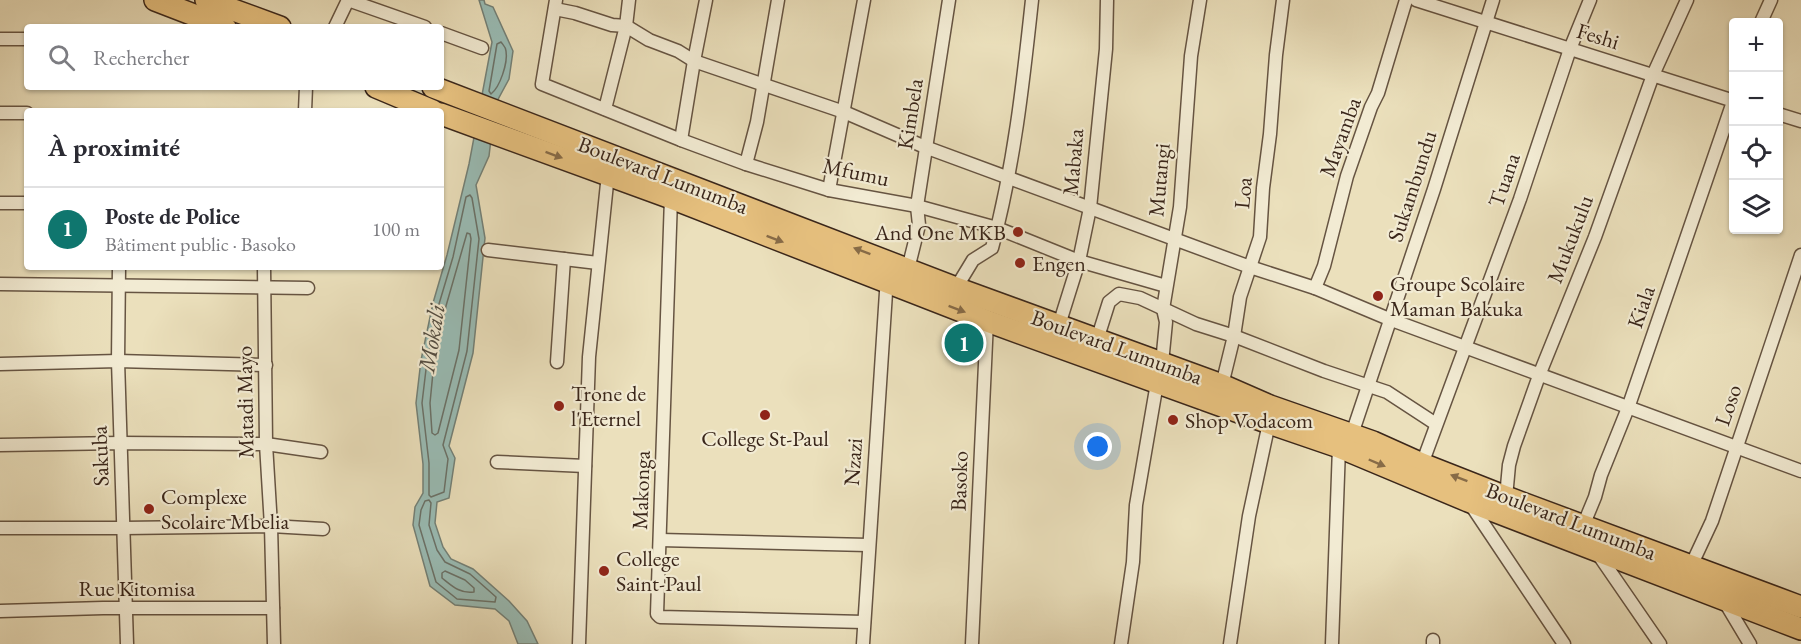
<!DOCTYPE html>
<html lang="fr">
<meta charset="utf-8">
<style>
:root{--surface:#fff;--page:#f2f2f3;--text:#2b2b33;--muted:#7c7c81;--line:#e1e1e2;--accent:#0f766e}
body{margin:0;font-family:"EB Garamond",serif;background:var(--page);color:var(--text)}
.controls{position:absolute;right:18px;top:18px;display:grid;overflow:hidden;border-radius:6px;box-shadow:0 2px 4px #0004}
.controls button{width:54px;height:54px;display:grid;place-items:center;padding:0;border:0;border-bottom:2px solid var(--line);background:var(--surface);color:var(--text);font:30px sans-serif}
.you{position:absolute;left:1098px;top:447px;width:21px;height:21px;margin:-15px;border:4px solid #fff;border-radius:50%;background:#1a73e8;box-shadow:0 0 0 9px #1a73e833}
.badge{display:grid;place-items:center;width:39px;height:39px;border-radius:50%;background:var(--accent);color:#fff;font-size:20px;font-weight:700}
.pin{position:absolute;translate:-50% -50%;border:3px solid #fff;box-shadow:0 2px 6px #0006}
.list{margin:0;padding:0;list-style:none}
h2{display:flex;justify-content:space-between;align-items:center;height:78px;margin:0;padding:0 24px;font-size:26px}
h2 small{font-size:20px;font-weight:400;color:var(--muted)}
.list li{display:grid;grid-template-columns:39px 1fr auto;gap:18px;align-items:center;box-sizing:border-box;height:84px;padding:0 24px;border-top:2px solid var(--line)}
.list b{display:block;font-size:22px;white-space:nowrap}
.list p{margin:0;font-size:20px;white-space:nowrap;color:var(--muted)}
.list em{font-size:20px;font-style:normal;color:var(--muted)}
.icon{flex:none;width:33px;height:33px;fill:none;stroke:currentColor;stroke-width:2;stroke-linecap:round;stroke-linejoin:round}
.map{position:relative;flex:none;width:1801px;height:644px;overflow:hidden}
.search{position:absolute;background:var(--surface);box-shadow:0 2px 4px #0004;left:24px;top:24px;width:420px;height:66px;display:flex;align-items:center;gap:15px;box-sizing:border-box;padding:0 21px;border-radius:6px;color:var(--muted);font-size:22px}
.panel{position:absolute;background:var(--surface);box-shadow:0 2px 4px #0004;left:24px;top:108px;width:420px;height:162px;border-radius:6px}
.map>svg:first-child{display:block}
.water{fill:#99bcb5;stroke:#738077;stroke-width:1.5}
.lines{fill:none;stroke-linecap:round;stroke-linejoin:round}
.shore{stroke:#6a7168;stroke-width:1.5}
.street-casing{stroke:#665442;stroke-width:15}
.highway-casing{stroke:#3a261a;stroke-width:24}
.street{stroke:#f2ebd3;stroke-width:12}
.highway{stroke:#e6c07e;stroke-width:21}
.oneway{fill:#876b47}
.poi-dot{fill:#8f2418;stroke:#f2ebd3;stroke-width:2}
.labels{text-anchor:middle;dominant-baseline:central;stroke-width:4.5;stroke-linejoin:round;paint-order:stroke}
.street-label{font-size:22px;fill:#3a261a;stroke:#f2ebd3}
.poi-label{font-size:22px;fill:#3a261a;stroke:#f2ebd3;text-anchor:start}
.water-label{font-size:24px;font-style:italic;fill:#524c41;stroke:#f2ebd3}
</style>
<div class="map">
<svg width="1801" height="644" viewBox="0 0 1801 644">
<rect width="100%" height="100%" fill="#ebe0bc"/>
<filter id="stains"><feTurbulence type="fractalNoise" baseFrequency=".00333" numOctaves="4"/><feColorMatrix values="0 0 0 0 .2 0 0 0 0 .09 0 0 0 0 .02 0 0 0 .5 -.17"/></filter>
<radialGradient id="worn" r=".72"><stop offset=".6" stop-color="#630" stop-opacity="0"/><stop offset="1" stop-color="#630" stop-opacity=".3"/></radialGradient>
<path class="water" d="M 479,0 L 484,0 L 485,4 L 493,7 L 513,51 L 509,79 L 495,105 L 489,156 L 476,185 L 485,238 L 473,353 L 449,446 L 455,458 L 449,498 L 437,502 L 435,523 L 443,547 L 451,559 L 473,569 L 509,601 L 527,621 L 538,644 L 518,644 L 509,621 L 495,609 L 455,605 L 430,586 L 413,525 L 415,507 L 423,493 L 423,464 L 416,403 L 421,360 L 433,303 L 447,255 L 469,164 L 492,42 Z"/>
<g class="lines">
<g class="shore">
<path d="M 501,42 C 503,45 506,47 506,51 C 508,63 500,87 491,94 L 489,91 L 497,44 Z"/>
<path d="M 470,195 L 472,198 L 479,239 L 467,351 L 443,445 L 448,459 L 444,492 L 431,497 L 429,495 L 429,463 L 422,403 L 427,361 L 439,304 L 453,257 L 466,197 Z"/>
<path d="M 467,233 L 470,234 L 471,239 L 459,350 L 438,433 L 435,435 L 432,433 L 430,403 L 434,362 L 446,306 Z"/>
<path d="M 429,500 L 431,503 L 429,525 L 437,550 L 445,562 L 470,574 L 496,597 L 495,602 L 457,599 L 436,582 L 419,525 L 421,510 L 425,501 Z"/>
<path d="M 445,571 L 465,580 L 474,588 L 474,592 C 460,594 452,586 442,578 L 442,573 Z"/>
</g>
<g class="street-casing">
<g id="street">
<path d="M 348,0 L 425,27"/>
<path d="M 556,0 L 542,84 L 681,140 L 746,164 L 829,190 L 917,206 L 997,228 L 1079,261 L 1166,286"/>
<path d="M 1416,0 L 1734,101"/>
<path d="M 555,9 L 575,13 L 612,25 L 626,26 L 649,40 L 678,51 L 694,61 L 844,112 L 925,147 L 1250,267 L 1315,288 L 1389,319 L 1801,471"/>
<path d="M 1761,22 L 1771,0"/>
<path d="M 335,27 L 348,0"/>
<path d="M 441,33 L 482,48"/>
<path d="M 0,39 L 27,39"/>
<path d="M 605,109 L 626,26 L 629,0"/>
<path d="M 305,111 L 306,87"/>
<path d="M 0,113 L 27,113"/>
<path d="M 1778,114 L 1801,121"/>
<path d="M 681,140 L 694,61 L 706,0"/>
<path d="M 746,164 L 757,122 L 778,0"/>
<path d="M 829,190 L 864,0"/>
<path d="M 671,198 L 657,614 L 660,617 L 864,622"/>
<path d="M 0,203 L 27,203"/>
<path d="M 488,250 L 598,263"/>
<path d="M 119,267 L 118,361 L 127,644"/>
<path d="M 264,267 L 266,444 L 271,526 L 274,644"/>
<path d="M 908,269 L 919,225 L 917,206 L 949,0"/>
<path d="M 0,284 L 308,288"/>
<path d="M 956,288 L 973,260 L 992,248 C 1014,166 1023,84 1032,0"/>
<path d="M 1315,288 L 1324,266 L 1347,176 L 1371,107 L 1378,93 L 1406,0"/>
<path d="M 1059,325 L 1079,261 L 1090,208 L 1106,49 L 1107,0"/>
<path d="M 1097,340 L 1109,302 L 1119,294 L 1140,298 L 1196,324 L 1234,336 L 1324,371 L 1387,392 L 1436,424"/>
<path d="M 557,362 L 564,259"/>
<path d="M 1162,363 L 1166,322 L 1163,309 L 1180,207 L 1191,56 L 1200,0"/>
<path d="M 0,364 L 118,361 L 266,365"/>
<path d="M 1222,385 L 1234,336 L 1240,297 L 1260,237 L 1263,188 L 1270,134 L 1276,55 L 1283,0"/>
<path d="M 1352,434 L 1434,189 L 1493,0"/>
<path d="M 0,445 L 120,443 L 266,444 L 321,452"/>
<path d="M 497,462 L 585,466"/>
<path d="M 1422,464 L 1520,199 L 1570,49 L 1590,0"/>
<path d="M 1506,497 L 1509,465 L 1514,446 L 1540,373 L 1595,237 L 1653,75 L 1687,0"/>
<path d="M 1471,505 L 1564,644"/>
<path d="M 1583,526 L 1595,497 L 1601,475 L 1628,408 L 1734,99"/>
<path d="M 0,528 L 124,528 L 271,526 L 323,529"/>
<path d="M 660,540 L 868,545"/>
<path d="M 1596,551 L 1660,644"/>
<path d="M 1691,566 L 1712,521 L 1801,255"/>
<path d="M 1723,599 L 1750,644"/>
<path d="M 0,611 L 103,608 L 273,608"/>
<path d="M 1433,640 L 1433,644"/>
<path d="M 579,644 L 589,357 L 608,174"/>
<path d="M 863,644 L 887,277"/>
<path d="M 972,644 L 987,321"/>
<path d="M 1121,644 L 1133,562 L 1136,505 L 1157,383"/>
<path d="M 1230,644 L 1249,516 L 1269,423"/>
<path d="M 1332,644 L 1339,447"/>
</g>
</g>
<g class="highway-casing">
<g id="highway">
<path d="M 155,0 L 225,27"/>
<path d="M 206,0 L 280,27"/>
<path d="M 376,87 L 433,111"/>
<path d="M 433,87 L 956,288 L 1222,385 L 1270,406 L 1373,442 L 1422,464 L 1506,497 L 1801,607"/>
<path d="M 441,114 L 671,198 L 987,321 L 1269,423 L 1339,447 L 1468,501 L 1801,629"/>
</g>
</g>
<use href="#street" class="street"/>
<use href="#highway" class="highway"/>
</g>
<defs><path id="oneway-solid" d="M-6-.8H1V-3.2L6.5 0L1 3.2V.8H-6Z" transform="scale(1.5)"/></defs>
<g class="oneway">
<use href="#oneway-solid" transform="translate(554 155) rotate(20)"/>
<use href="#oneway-solid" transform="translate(775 239) rotate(21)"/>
<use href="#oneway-solid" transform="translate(862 251) rotate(-159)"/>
<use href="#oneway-solid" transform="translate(957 309) rotate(21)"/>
<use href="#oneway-solid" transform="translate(1377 463) rotate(23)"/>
<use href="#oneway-solid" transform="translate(1459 478) rotate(-159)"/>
</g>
<g class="poi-dot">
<circle cx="1018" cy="232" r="6"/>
<circle cx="1020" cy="263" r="6"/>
<circle cx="1378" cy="296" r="6"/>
<circle cx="559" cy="406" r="6"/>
<circle cx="765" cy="415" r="6"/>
<circle cx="1173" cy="420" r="6"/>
<circle cx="149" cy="509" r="6"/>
<circle cx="604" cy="571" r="6"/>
</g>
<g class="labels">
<g class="street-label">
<text transform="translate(1598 36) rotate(17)">Feshi</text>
<text transform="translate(910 114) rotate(-81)">Kimbela</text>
<text transform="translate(1340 137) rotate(-70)">Mayamba</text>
<text transform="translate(1073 162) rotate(-85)">Mabaka</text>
<text transform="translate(856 172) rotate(12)">Mfumu</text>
<text transform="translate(663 175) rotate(21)">Boulevard Lumumba</text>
<text transform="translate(1159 180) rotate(-85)">Mutangi</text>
<text transform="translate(1504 180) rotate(-71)">Tuana</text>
<text transform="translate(1412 186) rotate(-72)">Sukambundu</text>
<text transform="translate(1243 193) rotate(-85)">Loa</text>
<text transform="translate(1570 239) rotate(-69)">Mukukulu</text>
<text transform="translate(1641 307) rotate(-71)">Kiala</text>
<text transform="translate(1117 347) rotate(20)">Boulevard Lumumba</text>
<text transform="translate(245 402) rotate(-91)">Matadi Mayo</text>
<text transform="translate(1728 405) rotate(-71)">Loso</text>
<text transform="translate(100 456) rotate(-92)">Sakuba</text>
<text transform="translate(853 462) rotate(-86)">Nzazi</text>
<text transform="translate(959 481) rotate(-88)">Basoko</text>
<text transform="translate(641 490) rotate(-88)">Makonga</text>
<text transform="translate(1571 521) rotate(21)">Boulevard Lumumba</text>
<text x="137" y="588">Rue Kitomisa</text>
</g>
<g class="poi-label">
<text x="1006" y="232" text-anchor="end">And One MKB</text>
<text x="1032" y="263">Engen</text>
<text x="1390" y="283">Groupe Scolaire<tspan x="1390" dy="25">Maman Bakuka</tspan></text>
<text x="571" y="393">Trone de<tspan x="571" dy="25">l'Eternel</tspan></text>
<text x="1185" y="420">Shop Vodacom</text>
<text x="765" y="438" text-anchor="middle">College St-Paul</text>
<text x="161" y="496">Complexe<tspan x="161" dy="25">Scolaire Mbelia</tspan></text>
<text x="616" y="558">College<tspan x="616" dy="25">Saint-Paul</tspan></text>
</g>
<g class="water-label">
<text transform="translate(431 338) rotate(-81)">Mokali</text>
</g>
</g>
<rect width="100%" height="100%" filter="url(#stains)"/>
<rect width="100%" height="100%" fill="url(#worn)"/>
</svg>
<div class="controls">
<button>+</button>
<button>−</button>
<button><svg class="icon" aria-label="locate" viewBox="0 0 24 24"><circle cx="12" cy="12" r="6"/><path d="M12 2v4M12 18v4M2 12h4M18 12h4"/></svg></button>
<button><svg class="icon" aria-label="layers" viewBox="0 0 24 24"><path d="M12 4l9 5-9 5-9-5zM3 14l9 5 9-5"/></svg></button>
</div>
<div class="you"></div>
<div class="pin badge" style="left:964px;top:343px">1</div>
<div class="search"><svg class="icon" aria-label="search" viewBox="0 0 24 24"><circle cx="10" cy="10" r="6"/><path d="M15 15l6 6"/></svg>Rechercher</div>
<section class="panel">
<h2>À proximité<small></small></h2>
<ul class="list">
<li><span class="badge">1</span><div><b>Poste de Police</b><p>Bâtiment public · Basoko</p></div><em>100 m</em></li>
</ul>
</section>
</div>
